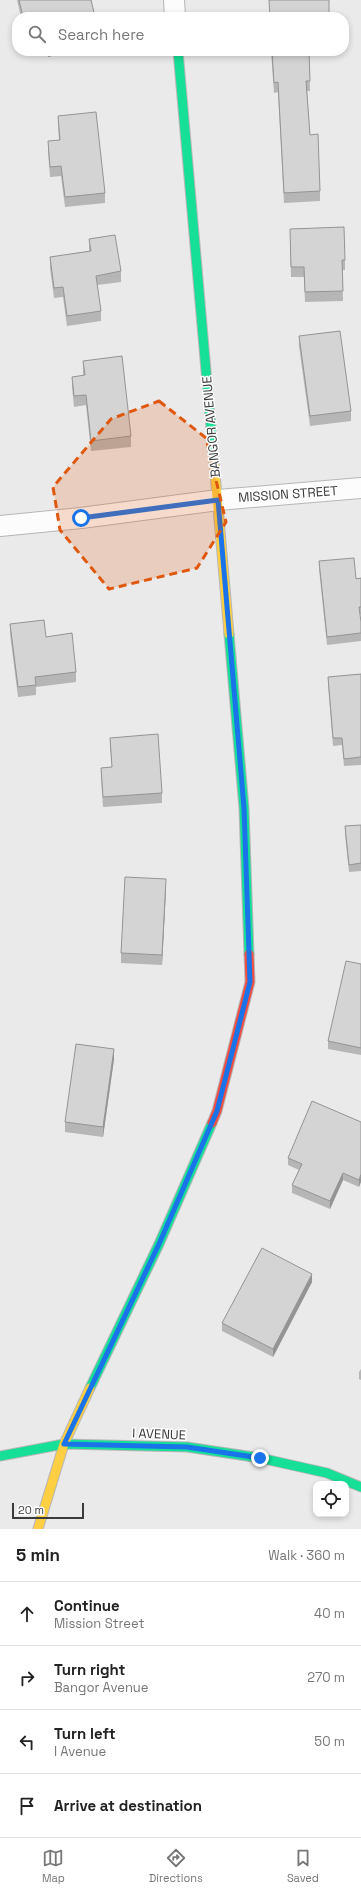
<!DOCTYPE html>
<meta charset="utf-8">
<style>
:root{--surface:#fff;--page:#f2f2f2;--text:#222;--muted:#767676;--line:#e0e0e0;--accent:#797879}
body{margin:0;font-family:"Space Grotesk",sans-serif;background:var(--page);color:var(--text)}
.controls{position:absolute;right:12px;bottom:12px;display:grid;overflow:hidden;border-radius:8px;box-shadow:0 2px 6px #0003}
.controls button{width:36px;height:36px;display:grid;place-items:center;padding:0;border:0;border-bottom:1px solid var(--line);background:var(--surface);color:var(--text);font:20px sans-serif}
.scale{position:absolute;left:12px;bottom:10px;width:72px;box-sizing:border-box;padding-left:4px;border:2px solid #3c3b3c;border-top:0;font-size:11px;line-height:14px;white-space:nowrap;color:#3c3b3c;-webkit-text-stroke:3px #fff;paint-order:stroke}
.stop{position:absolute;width:12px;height:12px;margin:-9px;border:3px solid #1a73e8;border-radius:50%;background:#fff}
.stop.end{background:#1a73e8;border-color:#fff;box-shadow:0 1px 4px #0008}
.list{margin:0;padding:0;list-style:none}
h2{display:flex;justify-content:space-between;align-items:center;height:52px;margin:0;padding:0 16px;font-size:17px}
h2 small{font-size:13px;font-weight:400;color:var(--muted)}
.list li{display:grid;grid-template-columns:26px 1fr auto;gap:12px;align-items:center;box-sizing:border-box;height:64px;padding:0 16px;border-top:1px solid var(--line)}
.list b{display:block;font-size:15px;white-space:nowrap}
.list p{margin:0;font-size:13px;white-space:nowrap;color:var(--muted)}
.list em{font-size:13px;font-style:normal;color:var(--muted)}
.icon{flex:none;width:22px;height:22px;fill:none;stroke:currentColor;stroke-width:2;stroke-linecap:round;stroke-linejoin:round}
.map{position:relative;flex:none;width:361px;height:1529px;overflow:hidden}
.search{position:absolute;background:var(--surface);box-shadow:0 2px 6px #0003;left:12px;right:12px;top:12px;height:44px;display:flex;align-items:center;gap:10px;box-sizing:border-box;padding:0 14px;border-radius:16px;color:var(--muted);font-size:15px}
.sheet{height:308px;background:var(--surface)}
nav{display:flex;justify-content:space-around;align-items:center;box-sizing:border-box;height:56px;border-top:1px solid var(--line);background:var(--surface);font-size:11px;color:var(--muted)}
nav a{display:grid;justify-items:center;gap:2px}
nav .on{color:var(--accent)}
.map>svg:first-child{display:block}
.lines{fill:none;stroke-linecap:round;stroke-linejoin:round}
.street-casing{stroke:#b7b6b7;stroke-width:22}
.fast-casing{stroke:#b7b6b7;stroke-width:11}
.slow-casing{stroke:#b7b6b7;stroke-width:11}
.jam-casing{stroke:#b7b6b7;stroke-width:11}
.street{stroke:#fcfcfc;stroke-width:20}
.fast{stroke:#16e098;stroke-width:9}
.slow{stroke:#ffcf43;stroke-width:9}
.jam{stroke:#f24e42;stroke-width:9}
.wall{fill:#b5b6b5}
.shaded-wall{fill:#949494}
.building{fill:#d3d4d3;stroke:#949494}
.route{stroke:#1a73e8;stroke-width:5}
.marked{fill:#df580e;fill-opacity:0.2;stroke:#df580e;stroke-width:3;stroke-dasharray:8 5;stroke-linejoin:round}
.labels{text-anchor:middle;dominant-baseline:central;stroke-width:3;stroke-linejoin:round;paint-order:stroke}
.street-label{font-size:13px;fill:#3c3b3c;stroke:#fff}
</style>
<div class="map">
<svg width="361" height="1529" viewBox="0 0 361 1529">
<rect width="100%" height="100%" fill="#ebeaeb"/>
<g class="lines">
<g class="street-casing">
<g id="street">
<path d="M 174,0 L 175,17"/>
<path d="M 0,526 L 81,518 L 218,500 L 361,488"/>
</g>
</g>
<g class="fast-casing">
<g id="fast">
<path d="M 178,51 L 214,462"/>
<path d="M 229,634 L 244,808 L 249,954"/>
<path d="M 90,1388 L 159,1244 L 212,1123"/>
<path d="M 0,1456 L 64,1444 L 187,1447 L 260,1458 L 327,1473 L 361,1487"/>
</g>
</g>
<g class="slow-casing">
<g id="slow">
<path d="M 214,462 L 229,634"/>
<path d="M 38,1529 L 64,1444 L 90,1388"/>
</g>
</g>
<g class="jam-casing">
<path id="jam" d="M 212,1123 L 217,1111 L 250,982 L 249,954"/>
</g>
<use href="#street" class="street"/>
<use href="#fast" class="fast"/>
<use href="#slow" class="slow"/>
<use href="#jam" class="jam"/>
</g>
<g class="wall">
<path d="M 17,0 L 91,0 L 95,17 L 21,17 Z"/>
<path d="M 271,51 L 309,51 L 310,91 L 307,91 L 310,135 L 320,191 L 320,201 L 284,203 L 278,92 L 274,93 Z"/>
<path d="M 58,116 L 105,193 L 105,203 L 65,207 L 61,176 L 50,177 L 48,151 L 48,141 L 59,140 L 58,126 Z"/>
<path d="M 89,239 L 121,271 L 121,282 L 97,285 L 101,311 L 101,321 L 67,326 L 63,297 L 54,298 L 50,268 L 50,257 L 89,251 Z"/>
<path d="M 290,239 L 345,260 L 345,270 L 342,270 L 343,301 L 305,302 L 304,277 L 291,277 Z"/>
<path d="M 299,336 L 351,411 L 351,421 L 310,426 L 299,346 Z"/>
<path d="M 83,361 L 131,436 L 131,447 L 91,451 L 86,405 L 74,407 L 72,387 L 72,377 L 83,376 Z"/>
<path d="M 319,561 L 356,579 L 361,578 L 361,614 L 360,615 L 361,622 L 361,641 L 327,645 L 319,569 Z"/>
<path d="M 10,624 L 46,637 L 76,672 L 76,682 L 36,687 L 36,695 L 18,697 L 10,634 Z"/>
<path d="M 361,674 L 361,765 L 344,766 L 342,745 L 333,746 L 328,684 L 328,677 Z"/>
<path d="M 110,738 L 162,793 L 162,803 L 103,807 L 101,778 L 101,768 L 112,767 L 110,748 Z"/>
<path d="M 361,825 L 361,871 L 349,872 L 345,834 L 345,826 Z"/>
<path d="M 166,889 L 162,965 L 121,963 L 121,953 Z"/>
<path d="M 361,964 L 361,1055 L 328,1049 L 328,1041 Z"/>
<path d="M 114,1059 L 103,1137 L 65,1132 L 65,1122 Z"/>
<path d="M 361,1122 L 359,1187 L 343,1180 L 330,1209 L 292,1193 L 292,1185 L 299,1170 L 288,1165 L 288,1158 Z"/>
<path d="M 312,1282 L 273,1357 L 222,1331 L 222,1323 Z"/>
<path d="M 361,1369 L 361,1380 L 359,1379 L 359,1372 Z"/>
</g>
<g class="shaded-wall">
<path d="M 48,51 L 73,51 L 48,57 Z"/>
<path d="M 166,879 L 166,889 L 162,965 L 162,955 Z"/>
<path d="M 114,1049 L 114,1059 L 103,1137 L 103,1127 Z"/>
<path d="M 343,1173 L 343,1180 L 330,1209 L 330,1201 Z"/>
<path d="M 361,1174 L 361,1182 L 359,1187 L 359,1180 Z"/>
<path d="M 312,1274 L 312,1282 L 273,1357 L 273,1349 Z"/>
</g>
<g class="building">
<path d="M 19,0 L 91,0 L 95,17 L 23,17 Z"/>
<path d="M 269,0 L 329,0 L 329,17 L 270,17 Z"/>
<path d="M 272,51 L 309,51 L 310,81 L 306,81 L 310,135 L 318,134 L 320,191 L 284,193 L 278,82 L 274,83 Z"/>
<path d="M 96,112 L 105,193 L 65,197 L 61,166 L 50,167 L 48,141 L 60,140 L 58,116 Z"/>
<path d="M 344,227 L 345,260 L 342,260 L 343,291 L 305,292 L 304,267 L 291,267 L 290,229 Z"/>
<path d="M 115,235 L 121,271 L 96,276 L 101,311 L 67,316 L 63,287 L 54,288 L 50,257 L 91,251 L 89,239 Z"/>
<path d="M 340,331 L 351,411 L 310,416 L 299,336 Z"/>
<path d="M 122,356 L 131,436 L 91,441 L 86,395 L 74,396 L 72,377 L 85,375 L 83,361 Z"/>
<path d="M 354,558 L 356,579 L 361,578 L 361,607 L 359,607 L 361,622 L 361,633 L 327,637 L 319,561 Z"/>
<path d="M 44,620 L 46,637 L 72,633 L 76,672 L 35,677 L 36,685 L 18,687 L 10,624 Z"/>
<path d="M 361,674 L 361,757 L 344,759 L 342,738 L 333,738 L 328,677 Z"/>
<path d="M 158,734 L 162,793 L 103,797 L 101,768 L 112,767 L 110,738 Z"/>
<path d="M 361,825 L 361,863 L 349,865 L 345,826 Z"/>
<path d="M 125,877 L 166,879 L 162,955 L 121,953 Z"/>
<path d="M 346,961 L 361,964 L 361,1048 L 328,1041 Z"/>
<path d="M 76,1044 L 114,1049 L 103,1127 L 65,1122 Z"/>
<path d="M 312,1101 L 361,1122 L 361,1174 L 359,1180 L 343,1173 L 330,1201 L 292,1185 L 302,1164 L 288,1158 Z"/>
<path d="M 262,1248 L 312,1274 L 273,1349 L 222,1323 Z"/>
</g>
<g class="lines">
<path class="route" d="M 81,518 L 218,500 L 244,808 L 250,982 L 217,1111 L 159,1244 L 64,1444 L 187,1447 L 260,1458"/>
</g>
<path class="marked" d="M 159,401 L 206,438 L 226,522 L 197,568 L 109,589 L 60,530 L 53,487 L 111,419 Z"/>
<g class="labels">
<g class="street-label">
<text transform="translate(211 427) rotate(-95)">BANGOR AVENUE</text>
<text transform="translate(288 494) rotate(-4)">MISSION STREET</text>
<text transform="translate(159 1434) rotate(2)">I AVENUE</text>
</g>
</g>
</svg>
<div class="controls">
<button><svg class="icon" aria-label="locate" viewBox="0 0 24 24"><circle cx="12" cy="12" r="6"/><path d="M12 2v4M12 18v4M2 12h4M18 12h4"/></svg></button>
</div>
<div class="scale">20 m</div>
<div class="stop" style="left:81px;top:518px"></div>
<div class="stop end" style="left:260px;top:1458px"></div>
<div class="search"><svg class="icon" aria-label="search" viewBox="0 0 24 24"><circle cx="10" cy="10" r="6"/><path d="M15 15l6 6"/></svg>Search here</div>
</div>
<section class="sheet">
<h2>5 min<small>Walk · 360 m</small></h2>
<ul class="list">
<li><svg class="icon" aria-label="ahead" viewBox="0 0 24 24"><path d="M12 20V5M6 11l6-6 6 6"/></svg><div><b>Continue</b><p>Mission Street</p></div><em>40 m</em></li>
<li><svg class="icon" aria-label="right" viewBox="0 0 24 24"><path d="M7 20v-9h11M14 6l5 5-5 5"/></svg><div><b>Turn right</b><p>Bangor Avenue</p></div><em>270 m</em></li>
<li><svg class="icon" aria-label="left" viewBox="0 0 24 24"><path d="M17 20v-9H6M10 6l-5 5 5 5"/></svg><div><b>Turn left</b><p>I Avenue</p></div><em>50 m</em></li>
<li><svg class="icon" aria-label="arrive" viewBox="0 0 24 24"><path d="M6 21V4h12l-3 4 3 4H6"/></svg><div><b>Arrive at destination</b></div></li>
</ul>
</section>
<nav>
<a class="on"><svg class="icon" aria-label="map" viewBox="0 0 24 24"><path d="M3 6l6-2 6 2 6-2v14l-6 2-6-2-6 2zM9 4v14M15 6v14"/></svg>Map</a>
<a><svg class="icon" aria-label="directions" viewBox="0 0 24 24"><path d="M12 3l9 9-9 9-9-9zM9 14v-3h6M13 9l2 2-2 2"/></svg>Directions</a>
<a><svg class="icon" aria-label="saved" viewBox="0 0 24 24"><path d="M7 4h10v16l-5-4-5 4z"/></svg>Saved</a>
</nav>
